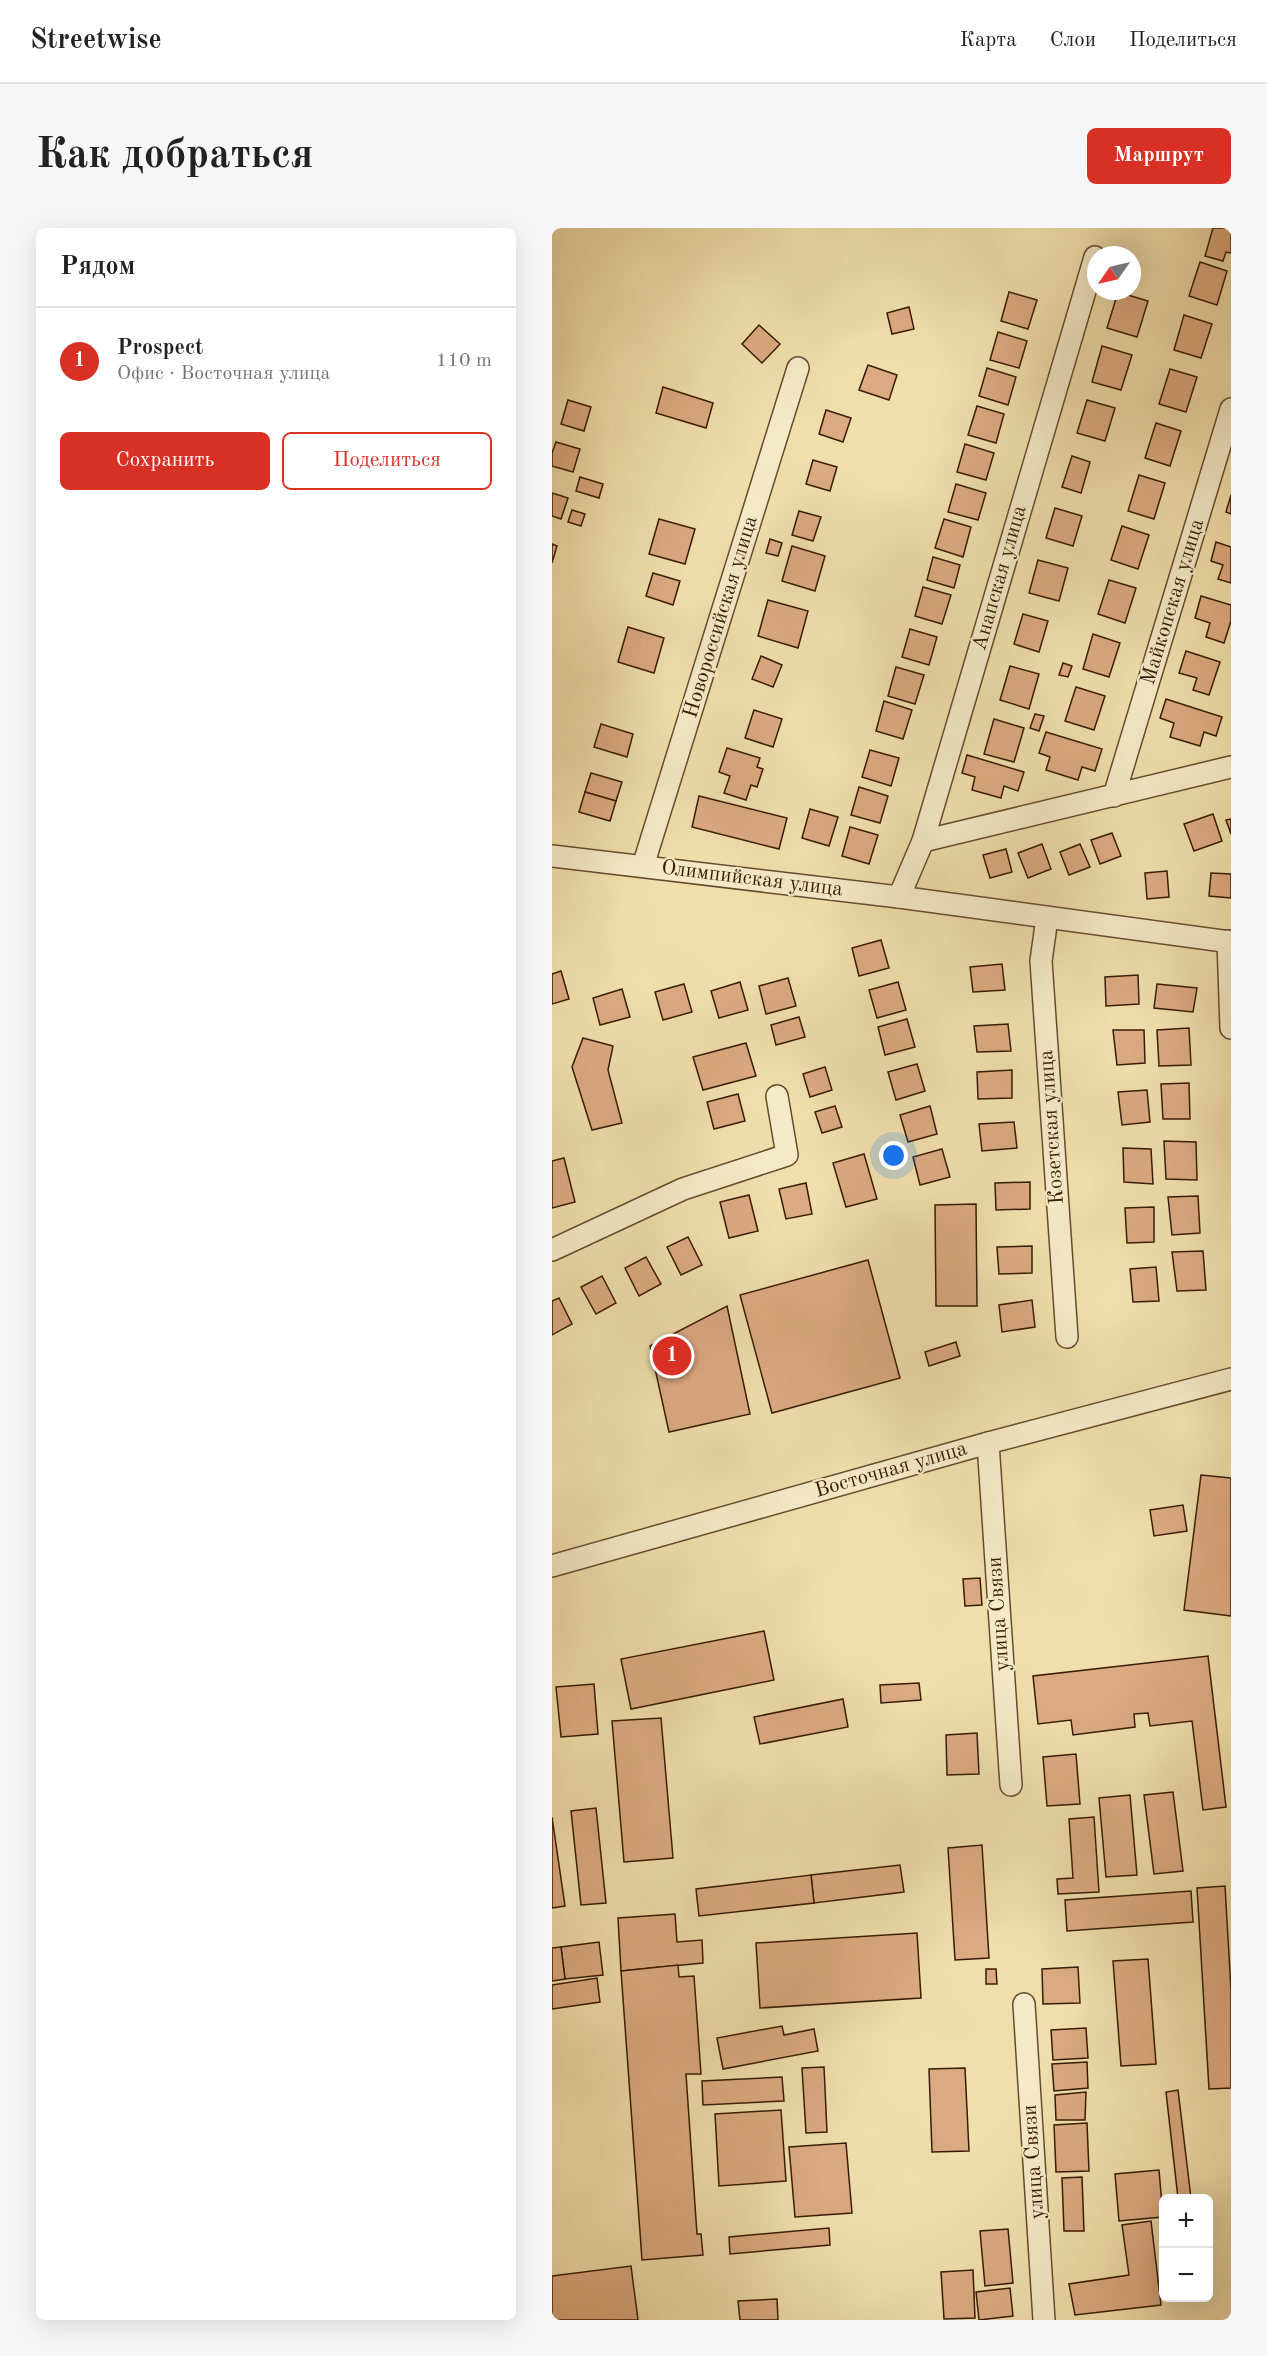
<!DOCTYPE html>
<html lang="ru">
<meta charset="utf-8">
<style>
:root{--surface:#fff;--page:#f6f6f6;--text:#222;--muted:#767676;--line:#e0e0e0;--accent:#d93025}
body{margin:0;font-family:"Old Standard TT",serif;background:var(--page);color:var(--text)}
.controls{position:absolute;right:18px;bottom:18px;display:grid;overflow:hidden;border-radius:9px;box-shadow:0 6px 24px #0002}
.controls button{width:54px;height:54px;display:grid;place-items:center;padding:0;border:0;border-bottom:2px solid var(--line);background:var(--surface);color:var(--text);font:30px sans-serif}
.compass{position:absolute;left:535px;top:18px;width:54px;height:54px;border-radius:50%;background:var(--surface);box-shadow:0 6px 24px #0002;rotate:236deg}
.you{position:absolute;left:342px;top:928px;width:21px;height:21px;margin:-15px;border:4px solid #fff;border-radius:50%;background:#1a73e8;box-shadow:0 0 0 9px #1a73e833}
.badge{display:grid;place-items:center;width:39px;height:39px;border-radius:50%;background:var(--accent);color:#fff;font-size:20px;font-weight:700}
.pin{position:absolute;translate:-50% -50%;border:3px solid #fff;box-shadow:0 2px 6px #0006}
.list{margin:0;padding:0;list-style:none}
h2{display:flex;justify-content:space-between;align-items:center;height:78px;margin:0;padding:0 24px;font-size:26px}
h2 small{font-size:20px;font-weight:400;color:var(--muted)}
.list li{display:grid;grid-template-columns:39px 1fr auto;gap:18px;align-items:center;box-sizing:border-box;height:108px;padding:0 24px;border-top:2px solid var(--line)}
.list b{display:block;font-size:22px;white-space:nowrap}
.list p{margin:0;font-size:20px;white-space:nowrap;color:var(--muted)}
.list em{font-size:20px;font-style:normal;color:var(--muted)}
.actions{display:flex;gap:12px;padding:18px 24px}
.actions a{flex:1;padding:14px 0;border:2px solid var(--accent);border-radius:9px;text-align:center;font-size:21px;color:var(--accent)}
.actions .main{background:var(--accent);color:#fff}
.map{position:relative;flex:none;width:679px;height:2092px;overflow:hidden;border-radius:9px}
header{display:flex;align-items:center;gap:36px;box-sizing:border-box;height:84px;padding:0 30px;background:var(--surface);border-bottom:2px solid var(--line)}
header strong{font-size:28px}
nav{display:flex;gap:33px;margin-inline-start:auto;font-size:21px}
.intro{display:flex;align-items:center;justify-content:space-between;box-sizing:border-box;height:144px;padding:0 36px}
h1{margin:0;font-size:42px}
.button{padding:15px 27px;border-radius:9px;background:var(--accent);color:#fff;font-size:21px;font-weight:700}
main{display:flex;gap:36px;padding:0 36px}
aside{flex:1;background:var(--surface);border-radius:9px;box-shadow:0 6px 24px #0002}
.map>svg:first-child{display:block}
.building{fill:#dcaa80;stroke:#381b05;stroke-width:1.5}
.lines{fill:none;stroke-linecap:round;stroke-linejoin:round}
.minor-casing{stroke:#664c2e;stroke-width:24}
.minor{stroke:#f5eac8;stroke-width:21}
.labels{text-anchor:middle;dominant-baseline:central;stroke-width:4.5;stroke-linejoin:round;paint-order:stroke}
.street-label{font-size:21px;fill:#381b05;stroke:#f5eac8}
</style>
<header>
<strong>Streetwise</strong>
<nav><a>Карта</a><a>Слои</a><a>Поделиться</a></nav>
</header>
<div class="intro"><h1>Как добраться</h1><a class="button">Маршрут</a></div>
<main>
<aside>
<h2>Рядом<small></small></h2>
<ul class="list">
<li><span class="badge">1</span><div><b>Prospect</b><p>Офис · Восточная улица</p></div><em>110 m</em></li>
</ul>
<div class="actions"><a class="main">Сохранить</a><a>Поделиться</a></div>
</aside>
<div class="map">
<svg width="679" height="2092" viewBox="0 0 679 2092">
<rect width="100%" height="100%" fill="#f0dfab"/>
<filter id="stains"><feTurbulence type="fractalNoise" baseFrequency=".00333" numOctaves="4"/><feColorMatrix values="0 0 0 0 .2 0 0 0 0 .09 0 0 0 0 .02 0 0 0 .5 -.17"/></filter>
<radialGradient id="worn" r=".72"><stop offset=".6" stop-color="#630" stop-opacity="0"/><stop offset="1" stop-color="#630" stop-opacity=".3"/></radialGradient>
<g class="building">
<path d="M 661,0 L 679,0 L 679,25 L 674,24 L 671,33 L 653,28 Z"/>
<path d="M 648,34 L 675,43 L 665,77 L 637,68 Z"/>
<path d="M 457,64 L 485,72 L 476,101 L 449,93 Z"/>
<path d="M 566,64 L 596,73 L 585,109 L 555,100 Z"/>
<path d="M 357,79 L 362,101 L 340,106 L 335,85 Z"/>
<path d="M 632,87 L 660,96 L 649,130 L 622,122 Z"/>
<path d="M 207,97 L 228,116 L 210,135 L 190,116 Z"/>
<path d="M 446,104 L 475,113 L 467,140 L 438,132 Z"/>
<path d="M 550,118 L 580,127 L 569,162 L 540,154 Z"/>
<path d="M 316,137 L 345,147 L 337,172 L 307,162 Z"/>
<path d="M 435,140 L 464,149 L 456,177 L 427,168 Z"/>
<path d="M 618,141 L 645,149 L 634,184 L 607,176 Z"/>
<path d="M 111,159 L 161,175 L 154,200 L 104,185 Z"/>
<path d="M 16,172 L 39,179 L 32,203 L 9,196 Z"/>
<path d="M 535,172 L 563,180 L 553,213 L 525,205 Z"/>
<path d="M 425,178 L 452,186 L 444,215 L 416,207 Z"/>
<path d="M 274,182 L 299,190 L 291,214 L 267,206 Z"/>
<path d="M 604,195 L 629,203 L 618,238 L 593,230 Z"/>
<path d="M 4,214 L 28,221 L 21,244 L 0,238 L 0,225 Z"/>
<path d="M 413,216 L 442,225 L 434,252 L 405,244 Z"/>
<path d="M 520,228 L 538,234 L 529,265 L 510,259 Z"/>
<path d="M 261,232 L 285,239 L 278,263 L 254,256 Z"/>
<path d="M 587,247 L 613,255 L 602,291 L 576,283 Z"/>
<path d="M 28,249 L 51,256 L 47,270 L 24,263 Z"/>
<path d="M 404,256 L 434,265 L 426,292 L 396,284 Z"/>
<path d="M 0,265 L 16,270 L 9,291 L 0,288 Z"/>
<path d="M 679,267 L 679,286 L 674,284 Z"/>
<path d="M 503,280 L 530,288 L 521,318 L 494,310 Z"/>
<path d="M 20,282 L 33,286 L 29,298 L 16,294 Z"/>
<path d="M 247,283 L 269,289 L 261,313 L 240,307 Z"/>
<path d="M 107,291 L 143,301 L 133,336 L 97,326 Z"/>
<path d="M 392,291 L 419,299 L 411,329 L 383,320 Z"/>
<path d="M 570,298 L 597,307 L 586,341 L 559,332 Z"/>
<path d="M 218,311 L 230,315 L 226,328 L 214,325 Z"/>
<path d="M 664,314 L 679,319 L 679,355 L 666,351 L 671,337 L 659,333 Z"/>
<path d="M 0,316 L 5,318 L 0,335 Z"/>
<path d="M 240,318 L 273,328 L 263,363 L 230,353 Z"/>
<path d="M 381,329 L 408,337 L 402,360 L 375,352 Z"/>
<path d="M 486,332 L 516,340 L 507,373 L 477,365 Z"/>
<path d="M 101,345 L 128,353 L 121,377 L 94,368 Z"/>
<path d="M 557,352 L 584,360 L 573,395 L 546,386 Z"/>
<path d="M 371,359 L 399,367 L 390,396 L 363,388 Z"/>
<path d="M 649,368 L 679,377 L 679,393 L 672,415 L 654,409 L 658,395 L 643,390 Z"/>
<path d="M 216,372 L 256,383 L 246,420 L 206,408 Z"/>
<path d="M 471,386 L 496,393 L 487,424 L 462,416 Z"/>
<path d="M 76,399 L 112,410 L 102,445 L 66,434 Z"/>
<path d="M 358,401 L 385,409 L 377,437 L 350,429 Z"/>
<path d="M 541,406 L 568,415 L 557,449 L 531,441 Z"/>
<path d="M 634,423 L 668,434 L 657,467 L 641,462 L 645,450 L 627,445 Z"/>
<path d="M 209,428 L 230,437 L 221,459 L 200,451 Z"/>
<path d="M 511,435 L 520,438 L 516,449 L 507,447 Z"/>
<path d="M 458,438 L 487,446 L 477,481 L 448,472 Z"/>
<path d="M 344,439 L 372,447 L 363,476 L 336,468 Z"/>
<path d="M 524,459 L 553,468 L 542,502 L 513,493 Z"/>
<path d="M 614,471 L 670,489 L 664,508 L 652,504 L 648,518 L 618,509 L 622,495 L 608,490 Z"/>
<path d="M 332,473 L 360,482 L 351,511 L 324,503 Z"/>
<path d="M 202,482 L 230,491 L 221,519 L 193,510 Z"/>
<path d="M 483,486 L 492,488 L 487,503 L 478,500 Z"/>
<path d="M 442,491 L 472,500 L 462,534 L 432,526 Z"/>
<path d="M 49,496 L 81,506 L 75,529 L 42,519 Z"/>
<path d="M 494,504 L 550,521 L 543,543 L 530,539 L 526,552 L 494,542 L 498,529 L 487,525 Z"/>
<path d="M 175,520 L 208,530 L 205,539 L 211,541 L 205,559 L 199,557 L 194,572 L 172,565 L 178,548 L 167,544 Z"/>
<path d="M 318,522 L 347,530 L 339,558 L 310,549 Z"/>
<path d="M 415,527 L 472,544 L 466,563 L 452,558 L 449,570 L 420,562 L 423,549 L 410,545 Z"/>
<path d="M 39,545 L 70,554 L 64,573 L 33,564 Z"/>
<path d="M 307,559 L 336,568 L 328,595 L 299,587 Z"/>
<path d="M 33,564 L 64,573 L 58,593 L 27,584 Z"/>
<path d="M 147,568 L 235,590 L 227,621 L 140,599 Z"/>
<path d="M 258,581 L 286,589 L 277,618 L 250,610 Z"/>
<path d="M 661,586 L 670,613 L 642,623 L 632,596 Z"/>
<path d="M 679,591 L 679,606 L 674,592 Z"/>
<path d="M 298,599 L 326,607 L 317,636 L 290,628 Z"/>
<path d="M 560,605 L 569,628 L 548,636 L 539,612 Z"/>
<path d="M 490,616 L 499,641 L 476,650 L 466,625 Z"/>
<path d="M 528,616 L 538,639 L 517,647 L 508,624 Z"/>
<path d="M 454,621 L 460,644 L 438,650 L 431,627 Z"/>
<path d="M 615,643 L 617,669 L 595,671 L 593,645 Z"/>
<path d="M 659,645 L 679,646 L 679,670 L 657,668 Z"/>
<path d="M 329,712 L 337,740 L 307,748 L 300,720 Z"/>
<path d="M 450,736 L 453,762 L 421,764 L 418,739 Z"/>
<path d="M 9,743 L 17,771 L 0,776 L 0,746 Z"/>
<path d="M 586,747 L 587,776 L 554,778 L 553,749 Z"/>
<path d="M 236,750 L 244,778 L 214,786 L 207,758 Z"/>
<path d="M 188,754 L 196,782 L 167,790 L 159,763 Z"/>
<path d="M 346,754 L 354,782 L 325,790 L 317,762 Z"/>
<path d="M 132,756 L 140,784 L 111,792 L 103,764 Z"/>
<path d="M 605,756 L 645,760 L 641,784 L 602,780 Z"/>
<path d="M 70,761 L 78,789 L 48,797 L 41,770 Z"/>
<path d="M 247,789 L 253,809 L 224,817 L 219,797 Z"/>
<path d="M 355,791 L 363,819 L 333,827 L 326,799 Z"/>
<path d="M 456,796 L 459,823 L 425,824 L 422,798 Z"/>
<path d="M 637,800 L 639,837 L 607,838 L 605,802 Z"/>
<path d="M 561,802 L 592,802 L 593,835 L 565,837 Z"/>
<path d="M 31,810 L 61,818 L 56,842 L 70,895 L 40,902 L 20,839 Z"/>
<path d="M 194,815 L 204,848 L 151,862 L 141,829 Z"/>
<path d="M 365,836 L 373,863 L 344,872 L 336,844 Z"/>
<path d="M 273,839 L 280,862 L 258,869 L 251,846 Z"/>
<path d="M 460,842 L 460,870 L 426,871 L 425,844 Z"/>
<path d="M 637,855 L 638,891 L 611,891 L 609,856 Z"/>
<path d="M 595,862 L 598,894 L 570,897 L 566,864 Z"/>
<path d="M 186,866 L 193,893 L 162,901 L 155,874 Z"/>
<path d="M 283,878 L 290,899 L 270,905 L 263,884 Z"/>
<path d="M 378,878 L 385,906 L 356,914 L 348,887 Z"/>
<path d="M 462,894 L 465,920 L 430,923 L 427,896 Z"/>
<path d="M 612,913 L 644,914 L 645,952 L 614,951 Z"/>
<path d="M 571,920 L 599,921 L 601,956 L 572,954 Z"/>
<path d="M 390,921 L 398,949 L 368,957 L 361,929 Z"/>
<path d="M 312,926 L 325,971 L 294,979 L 281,935 Z"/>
<path d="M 12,930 L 23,974 L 0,980 L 0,933 Z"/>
<path d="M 478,954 L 478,981 L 444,982 L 443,955 Z"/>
<path d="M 254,955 L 260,986 L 234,991 L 227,961 Z"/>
<path d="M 197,967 L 206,1003 L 177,1010 L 168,974 Z"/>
<path d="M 646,968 L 648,1005 L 620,1007 L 616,969 Z"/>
<path d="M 424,976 L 425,1078 L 384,1078 L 383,977 Z"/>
<path d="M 602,979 L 602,1014 L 575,1015 L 573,980 Z"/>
<path d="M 136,1009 L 150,1037 L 129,1047 L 115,1019 Z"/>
<path d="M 480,1018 L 480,1045 L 447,1046 L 445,1019 Z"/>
<path d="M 651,1023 L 654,1062 L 625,1063 L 620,1024 Z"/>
<path d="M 94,1029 L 109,1056 L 87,1068 L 73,1040 Z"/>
<path d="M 316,1032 L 348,1150 L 220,1185 L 188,1067 Z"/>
<path d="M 604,1039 L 607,1073 L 581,1074 L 578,1041 Z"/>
<path d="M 50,1048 L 64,1075 L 44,1086 L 29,1059 Z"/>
<path d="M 7,1070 L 20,1096 L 0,1107 L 0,1073 Z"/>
<path d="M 480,1072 L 483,1099 L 450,1104 L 447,1077 Z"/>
<path d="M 175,1078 L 198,1186 L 117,1204 L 98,1118 Z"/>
<path d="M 404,1114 L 408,1128 L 377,1138 L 373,1124 Z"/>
<path d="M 649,1247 L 679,1250 L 679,1388 L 632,1382 Z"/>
<path d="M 631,1277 L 635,1303 L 602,1308 L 598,1282 Z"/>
<path d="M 428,1350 L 430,1377 L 413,1378 L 411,1351 Z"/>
<path d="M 212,1403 L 222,1452 L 79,1481 L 69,1431 Z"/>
<path d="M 656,1428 L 674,1579 L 651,1582 L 640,1493 L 598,1498 L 596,1485 L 582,1486 L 583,1499 L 521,1507 L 519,1492 L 486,1496 L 481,1448 Z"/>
<path d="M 367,1455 L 369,1472 L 329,1475 L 328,1457 Z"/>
<path d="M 42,1456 L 46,1506 L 9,1509 L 4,1459 Z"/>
<path d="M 291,1471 L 296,1499 L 208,1516 L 202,1489 Z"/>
<path d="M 109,1490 L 121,1630 L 72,1634 L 60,1493 Z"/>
<path d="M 425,1505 L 427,1546 L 395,1547 L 394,1507 Z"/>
<path d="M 524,1526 L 528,1576 L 495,1578 L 491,1529 Z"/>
<path d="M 621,1564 L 631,1643 L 602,1646 L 592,1567 Z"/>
<path d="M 578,1567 L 585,1647 L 554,1649 L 547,1570 Z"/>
<path d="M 44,1580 L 54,1675 L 29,1677 L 19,1583 Z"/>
<path d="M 0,1589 L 13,1678 L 0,1680 Z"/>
<path d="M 542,1589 L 547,1664 L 506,1666 L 505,1651 L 521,1650 L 517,1591 Z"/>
<path d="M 430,1617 L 437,1730 L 403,1732 L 396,1620 Z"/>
<path d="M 348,1637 L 352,1664 L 262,1675 L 259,1647 Z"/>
<path d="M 259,1647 L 262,1675 L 147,1688 L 144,1661 Z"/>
<path d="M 673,1658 L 679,1762 L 679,1860 L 657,1861 L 645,1660 Z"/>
<path d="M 639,1663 L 641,1694 L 515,1703 L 513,1672 Z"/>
<path d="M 123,1686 L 125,1714 L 150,1712 L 151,1735 L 69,1743 L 66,1690 Z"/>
<path d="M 365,1705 L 369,1770 L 208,1780 L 204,1715 Z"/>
<path d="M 47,1714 L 51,1747 L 13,1751 L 9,1719 Z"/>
<path d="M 9,1719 L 13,1751 L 0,1753 L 0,1720 Z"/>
<path d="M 596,1731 L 604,1836 L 569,1838 L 561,1733 Z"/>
<path d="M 126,1737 L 127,1749 L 142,1748 L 149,1846 L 134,1846 L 145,2006 L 149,2006 L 151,2027 L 90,2032 L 69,1743 Z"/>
<path d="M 526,1739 L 528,1775 L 491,1776 L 490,1741 Z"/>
<path d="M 434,1741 L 444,1741 L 445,1756 L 434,1756 Z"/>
<path d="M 45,1750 L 48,1774 L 0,1781 L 0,1757 Z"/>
<path d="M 230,1798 L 232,1807 L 262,1801 L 266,1823 L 171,1841 L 165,1810 Z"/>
<path d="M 534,1800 L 536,1830 L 501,1832 L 499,1802 Z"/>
<path d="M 535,1834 L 536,1860 L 502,1863 L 500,1836 Z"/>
<path d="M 272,1839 L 275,1904 L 254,1905 L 250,1840 Z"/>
<path d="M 413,1840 L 417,1923 L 380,1924 L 377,1841 Z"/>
<path d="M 230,1849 L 232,1873 L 151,1877 L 150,1853 Z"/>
<path d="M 626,1862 L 639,1970 L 626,1970 L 614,1864 Z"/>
<path d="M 534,1864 L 533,1892 L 504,1892 L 503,1867 Z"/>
<path d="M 229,1882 L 234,1953 L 167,1958 L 163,1886 Z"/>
<path d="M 535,1895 L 537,1943 L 504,1944 L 502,1897 Z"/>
<path d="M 294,1915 L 300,1985 L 243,1989 L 237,1919 Z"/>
<path d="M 607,1942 L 611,1989 L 567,1993 L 563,1946 Z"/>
<path d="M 530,1949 L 532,2003 L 512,2003 L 510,1950 Z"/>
<path d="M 599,1993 L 609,2077 L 523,2087 L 517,2056 L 577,2047 L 570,1997 Z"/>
<path d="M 277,2000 L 278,2017 L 178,2026 L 177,2009 Z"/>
<path d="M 456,2001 L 461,2055 L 433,2058 L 428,2003 Z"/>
<path d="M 79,2038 L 86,2092 L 0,2092 L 0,2048 Z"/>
<path d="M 421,2042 L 423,2090 L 392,2091 L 389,2044 Z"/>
<path d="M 458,2060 L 461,2088 L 427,2092 L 424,2064 Z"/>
<path d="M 225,2071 L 226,2092 L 188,2092 L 186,2073 Z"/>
</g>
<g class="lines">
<g class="minor-casing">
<g id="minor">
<path d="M 562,568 L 679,181"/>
<path d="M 371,613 L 679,539"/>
<path d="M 0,628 L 347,669 L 679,714"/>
<path d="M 91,638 L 246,140"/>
<path d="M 347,669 L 371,613 L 543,29"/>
<path d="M 495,690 L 489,733 L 515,1109"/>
<path d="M 676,713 L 679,800"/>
<path d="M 0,1022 L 131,961 L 235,927 L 225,868"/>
<path d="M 436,1215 L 459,1557"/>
<path d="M 0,1338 L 436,1215 L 679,1151"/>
<path d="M 472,1776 L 492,2092"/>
</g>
</g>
<use href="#minor" class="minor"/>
</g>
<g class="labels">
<g class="street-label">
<text transform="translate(448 350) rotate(-74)">Анапская улица</text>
<text transform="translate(621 374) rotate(-73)">Майкопская улица</text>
<text transform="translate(169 389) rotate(-73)">Новороссийская улица</text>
<text transform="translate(200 651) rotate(7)">Олимпийская улица</text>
<text transform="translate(500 899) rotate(-94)">Козетская улица</text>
<text transform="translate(339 1242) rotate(-16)">Восточная улица</text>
<text transform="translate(447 1386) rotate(-94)">улица Связи</text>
<text transform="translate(482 1934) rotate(-94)">улица Связи</text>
</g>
</g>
<rect width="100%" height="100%" filter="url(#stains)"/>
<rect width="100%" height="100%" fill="url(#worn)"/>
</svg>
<div class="controls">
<button>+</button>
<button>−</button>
</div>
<svg class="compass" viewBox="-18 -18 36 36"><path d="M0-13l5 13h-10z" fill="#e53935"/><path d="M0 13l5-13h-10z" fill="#767676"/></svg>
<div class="you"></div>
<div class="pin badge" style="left:120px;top:1128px">1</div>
</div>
</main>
